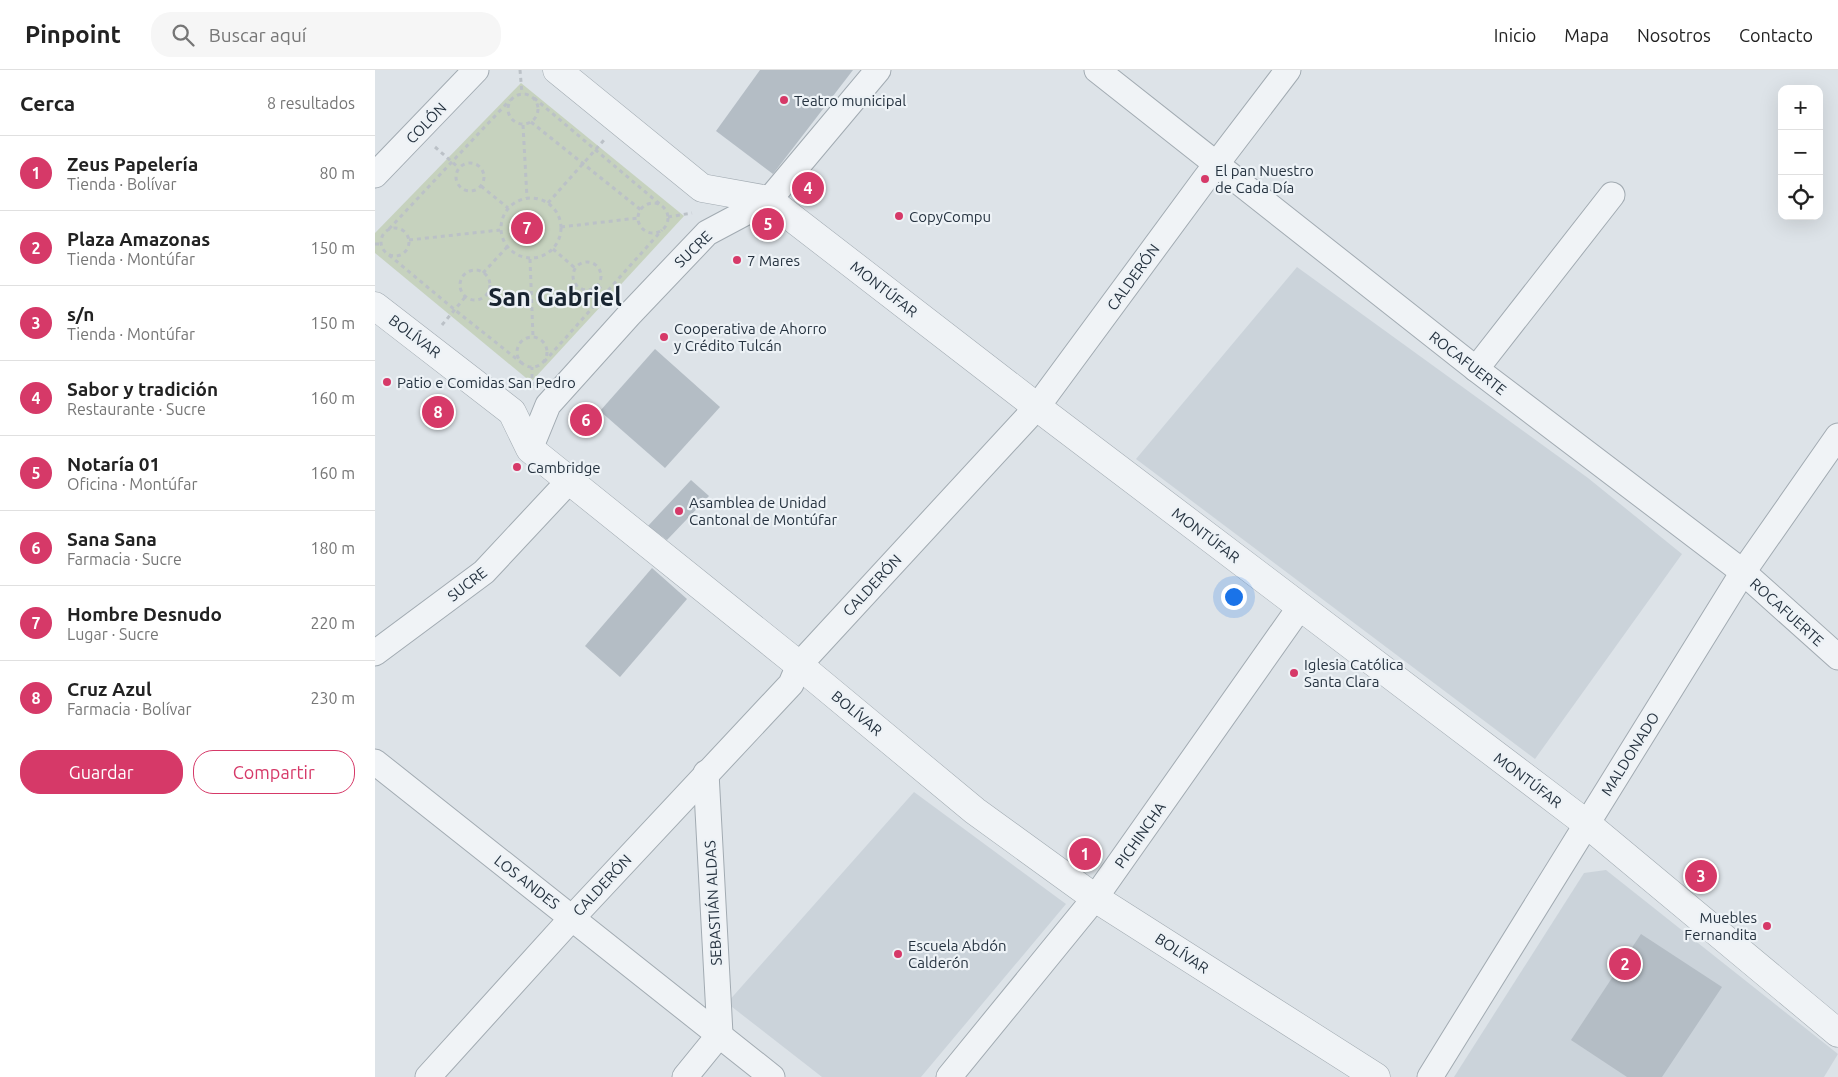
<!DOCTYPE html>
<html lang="es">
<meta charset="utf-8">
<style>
:root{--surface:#fff;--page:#f6f6f6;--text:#222;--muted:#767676;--line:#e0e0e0;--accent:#d63968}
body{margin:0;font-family:Ubuntu,sans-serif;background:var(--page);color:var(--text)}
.controls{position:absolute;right:15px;top:15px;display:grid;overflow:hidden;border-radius:10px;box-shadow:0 5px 20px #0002}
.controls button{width:45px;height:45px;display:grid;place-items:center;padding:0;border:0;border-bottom:1px solid var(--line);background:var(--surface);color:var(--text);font:25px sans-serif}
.you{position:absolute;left:858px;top:526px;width:18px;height:18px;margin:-12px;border:4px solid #fff;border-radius:50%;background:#1a73e8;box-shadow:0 0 0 8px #1a73e833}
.badge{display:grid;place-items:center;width:32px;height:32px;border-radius:50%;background:var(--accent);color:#fff;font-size:16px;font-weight:700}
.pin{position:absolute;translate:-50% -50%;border:2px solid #fff;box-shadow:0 1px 5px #0006}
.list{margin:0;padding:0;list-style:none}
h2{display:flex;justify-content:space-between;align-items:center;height:65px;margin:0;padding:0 20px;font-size:21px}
h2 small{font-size:16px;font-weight:400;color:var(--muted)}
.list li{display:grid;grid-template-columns:32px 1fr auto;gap:15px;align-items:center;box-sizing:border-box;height:75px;padding:0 20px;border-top:1px solid var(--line)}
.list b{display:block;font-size:19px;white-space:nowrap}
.list p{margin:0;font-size:16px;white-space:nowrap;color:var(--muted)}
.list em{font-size:16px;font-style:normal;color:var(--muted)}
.actions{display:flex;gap:10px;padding:15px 20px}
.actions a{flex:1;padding:11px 0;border:1px solid var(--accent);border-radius:20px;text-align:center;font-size:18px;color:var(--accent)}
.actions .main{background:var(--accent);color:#fff}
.icon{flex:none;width:28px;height:28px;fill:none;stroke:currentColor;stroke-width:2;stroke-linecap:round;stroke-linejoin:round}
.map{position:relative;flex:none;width:1463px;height:1007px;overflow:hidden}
header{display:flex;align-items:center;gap:30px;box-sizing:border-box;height:70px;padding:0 25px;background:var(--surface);border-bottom:1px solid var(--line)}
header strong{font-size:24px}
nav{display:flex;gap:28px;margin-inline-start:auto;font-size:18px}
.search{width:350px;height:45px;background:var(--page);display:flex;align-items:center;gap:12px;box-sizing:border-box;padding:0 18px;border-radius:20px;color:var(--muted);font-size:19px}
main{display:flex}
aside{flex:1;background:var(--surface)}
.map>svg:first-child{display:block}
.built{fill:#cbd3da}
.green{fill:#c6d2be}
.building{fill:#b4bdc5}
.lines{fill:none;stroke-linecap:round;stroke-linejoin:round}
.minor-casing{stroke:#a2abb2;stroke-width:27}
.tertiary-casing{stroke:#a2abb2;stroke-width:29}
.path{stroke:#bbc1c7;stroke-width:3;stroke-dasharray:4 4;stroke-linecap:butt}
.minor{stroke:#f0f3f6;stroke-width:25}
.tertiary{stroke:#f0f3f6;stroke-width:28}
.poi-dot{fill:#d63968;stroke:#edf2f6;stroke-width:2}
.labels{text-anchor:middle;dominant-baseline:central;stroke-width:4.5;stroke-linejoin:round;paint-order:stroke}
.poi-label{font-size:15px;fill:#263340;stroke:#edf2f6;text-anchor:start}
.street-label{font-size:15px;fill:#263340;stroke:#edf2f6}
.town-label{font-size:25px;font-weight:bold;fill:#182430;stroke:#edf2f6}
</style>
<header>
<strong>Pinpoint</strong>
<div class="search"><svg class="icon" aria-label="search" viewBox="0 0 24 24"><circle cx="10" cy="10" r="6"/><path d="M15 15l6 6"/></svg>Buscar aquí</div>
<nav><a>Inicio</a><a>Mapa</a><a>Nosotros</a><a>Contacto</a></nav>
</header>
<main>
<aside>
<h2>Cerca<small>8 resultados</small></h2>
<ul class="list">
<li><span class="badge">1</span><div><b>Zeus Papelería</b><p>Tienda · Bolívar</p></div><em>80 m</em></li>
<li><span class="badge">2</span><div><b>Plaza Amazonas</b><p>Tienda · Montúfar</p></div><em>150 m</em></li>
<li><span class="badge">3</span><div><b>s/n</b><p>Tienda · Montúfar</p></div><em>150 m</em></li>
<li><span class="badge">4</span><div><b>Sabor y tradición</b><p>Restaurante · Sucre</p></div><em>160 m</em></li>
<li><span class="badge">5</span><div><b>Notaría 01</b><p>Oficina · Montúfar</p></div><em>160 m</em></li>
<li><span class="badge">6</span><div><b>Sana Sana</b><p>Farmacia · Sucre</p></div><em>180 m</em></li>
<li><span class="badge">7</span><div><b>Hombre Desnudo</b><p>Lugar · Sucre</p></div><em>220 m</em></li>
<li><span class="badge">8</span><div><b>Cruz Azul</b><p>Farmacia · Bolívar</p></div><em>230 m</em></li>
</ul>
<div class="actions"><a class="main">Guardar</a><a>Compartir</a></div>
</aside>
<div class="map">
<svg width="1463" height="1007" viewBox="0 0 1463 1007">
<rect width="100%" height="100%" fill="#dde3e8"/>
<g class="built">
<path d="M 922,197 L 1213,408 L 1307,484 L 1160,689 L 761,389 Z"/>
<path d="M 539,722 L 691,834 L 546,1007 L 447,1007 L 352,933 Z"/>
<path d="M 1231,800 L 1463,984 L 1449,1007 L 1079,1007 L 1209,803 Z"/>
</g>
<path class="green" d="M 146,13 L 309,146 L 156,312 L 0,183 L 0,163 Z"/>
<g class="building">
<path d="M 385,0 L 478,0 L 398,104 L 341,61 Z"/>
<path d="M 280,279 L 345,337 L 290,398 L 225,341 Z"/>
<path d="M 316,410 L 334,426 L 292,470 L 273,456 Z"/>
<path d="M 277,498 L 312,529 L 245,607 L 210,576 Z"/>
<path d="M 1266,864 L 1347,917 L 1287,1007 L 1252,1007 L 1196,970 Z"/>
</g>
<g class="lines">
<g class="minor-casing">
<g id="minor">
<path d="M 722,0 L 1101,299 L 1368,502 L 1463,587"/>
<path d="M 0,105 L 101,0"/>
<path d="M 1101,299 L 1237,125"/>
<path d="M 155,379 L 173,335 L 254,245 L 332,163 L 394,130 L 503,0"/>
<path d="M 0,583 L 109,502 L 194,411"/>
<path d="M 0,692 L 397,1007"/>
<path d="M 53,1007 L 197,848 L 416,614 L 424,595 L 662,337 L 830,109 L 913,0"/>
<path d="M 310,1007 L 345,964 L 331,703"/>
<path d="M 574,1007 L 720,828 L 925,537"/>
<path d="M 1055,1007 L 1368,502 L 1463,366"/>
</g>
</g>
<g class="tertiary-casing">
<g id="tertiary">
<path d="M 182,0 L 327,118 L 394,130 L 662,337 L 1212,754 L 1463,963"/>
<path d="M 0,236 L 137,342 L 155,379 L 424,595 L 600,741 L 720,828 L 1001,1007"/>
</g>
</g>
<g class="path">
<path d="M 145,0 L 147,24"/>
<circle cx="148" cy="39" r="15"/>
<path d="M 159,28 L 287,136"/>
<path d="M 156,52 L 266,140"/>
<path d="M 148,55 L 152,128"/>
<path d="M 60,77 L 84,98"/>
<circle cx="95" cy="107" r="14"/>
<path d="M 106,116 L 133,138"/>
<circle cx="156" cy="158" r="30"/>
<path d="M 173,133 L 229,70"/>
<circle cx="278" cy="148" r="15"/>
<path d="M 293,147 L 317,143"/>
<path d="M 186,157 L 263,148"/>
<circle cx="20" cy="172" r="14"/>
<path d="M 14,159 L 135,30"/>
<path d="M 34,170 L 125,160"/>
<path d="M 0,174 L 6,174"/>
<path d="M 178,179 L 200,198"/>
<path d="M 14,185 L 80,240 L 148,294"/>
<path d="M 155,189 L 158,267"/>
<circle cx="212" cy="206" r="14"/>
<circle cx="100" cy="215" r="15"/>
<path d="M 108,203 L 132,177"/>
<path d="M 223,216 L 237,229"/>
<path d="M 67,255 L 91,226"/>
<circle cx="157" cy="282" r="15"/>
<path d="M 169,292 L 287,160"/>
<path d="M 157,316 L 157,297"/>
</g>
<use href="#minor" class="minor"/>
<use href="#tertiary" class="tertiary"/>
</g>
<g class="poi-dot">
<circle cx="409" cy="30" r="5"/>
<circle cx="830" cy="109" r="5"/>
<circle cx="524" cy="146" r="5"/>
<circle cx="362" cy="190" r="5"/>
<circle cx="289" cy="267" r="5"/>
<circle cx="12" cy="312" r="5"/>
<circle cx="142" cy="397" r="5"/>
<circle cx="304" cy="441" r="5"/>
<circle cx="919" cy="603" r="5"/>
<circle cx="1392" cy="856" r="5"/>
<circle cx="523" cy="884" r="5"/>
</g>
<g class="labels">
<g class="poi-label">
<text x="419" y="30">Teatro municipal</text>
<text x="840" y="100">El pan Nuestro<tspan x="840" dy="17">de Cada Día</tspan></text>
<text x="534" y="146">CopyCompu</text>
<text x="372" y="190">7 Mares</text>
<text x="299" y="258">Cooperativa de Ahorro<tspan x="299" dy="17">y Crédito Tulcán</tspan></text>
<text x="22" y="312">Patio e Comidas San Pedro</text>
<text x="152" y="397">Cambridge</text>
<text x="314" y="432">Asamblea de Unidad<tspan x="314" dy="17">Cantonal de Montúfar</tspan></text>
<text x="929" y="594">Iglesia Católica<tspan x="929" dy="17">Santa Clara</tspan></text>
<text x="1382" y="847" text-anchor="end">Muebles<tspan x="1382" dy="17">Fernandita</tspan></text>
<text x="533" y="875">Escuela Abdón<tspan x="533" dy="17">Calderón</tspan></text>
</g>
<g class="street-label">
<text transform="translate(51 53) rotate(-46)">COLÓN</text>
<text transform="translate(318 179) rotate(-44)">SUCRE</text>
<text transform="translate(758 207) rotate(-54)">CALDERÓN</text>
<text transform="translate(509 219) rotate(38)">MONTÚFAR</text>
<text transform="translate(40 266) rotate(37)">BOLÍVAR</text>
<text transform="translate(1093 293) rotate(38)">ROCAFUERTE</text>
<text transform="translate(831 465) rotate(37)">MONTÚFAR</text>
<text transform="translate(92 514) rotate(-38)">SUCRE</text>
<text transform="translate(497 515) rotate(-47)">CALDERÓN</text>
<text transform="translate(1412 542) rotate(42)">ROCAFUERTE</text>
<text transform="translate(482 643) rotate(40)">BOLÍVAR</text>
<text transform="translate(1255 684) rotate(-58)">MALDONADO</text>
<text transform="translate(1153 710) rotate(37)">MONTÚFAR</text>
<text transform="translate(765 765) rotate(-55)">PICHINCHA</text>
<text transform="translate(152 812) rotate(38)">LOS ANDES</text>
<text transform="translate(227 815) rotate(-47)">CALDERÓN</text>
<text transform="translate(338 833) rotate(-93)">SEBASTIÁN ALDAS</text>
<text transform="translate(807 883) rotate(33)">BOLÍVAR</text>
</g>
<g class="town-label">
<text x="180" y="227">San Gabriel</text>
</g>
</g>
</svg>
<div class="controls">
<button>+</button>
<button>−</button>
<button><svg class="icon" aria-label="locate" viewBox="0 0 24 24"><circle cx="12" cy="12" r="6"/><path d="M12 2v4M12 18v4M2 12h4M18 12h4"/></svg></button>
</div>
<div class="you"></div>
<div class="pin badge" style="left:710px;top:784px">1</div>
<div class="pin badge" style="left:1250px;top:894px">2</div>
<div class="pin badge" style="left:1326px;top:806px">3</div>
<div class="pin badge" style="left:433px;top:118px">4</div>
<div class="pin badge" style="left:393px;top:154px">5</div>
<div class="pin badge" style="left:211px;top:350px">6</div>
<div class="pin badge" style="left:152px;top:158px">7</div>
<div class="pin badge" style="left:63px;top:342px">8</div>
</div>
</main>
